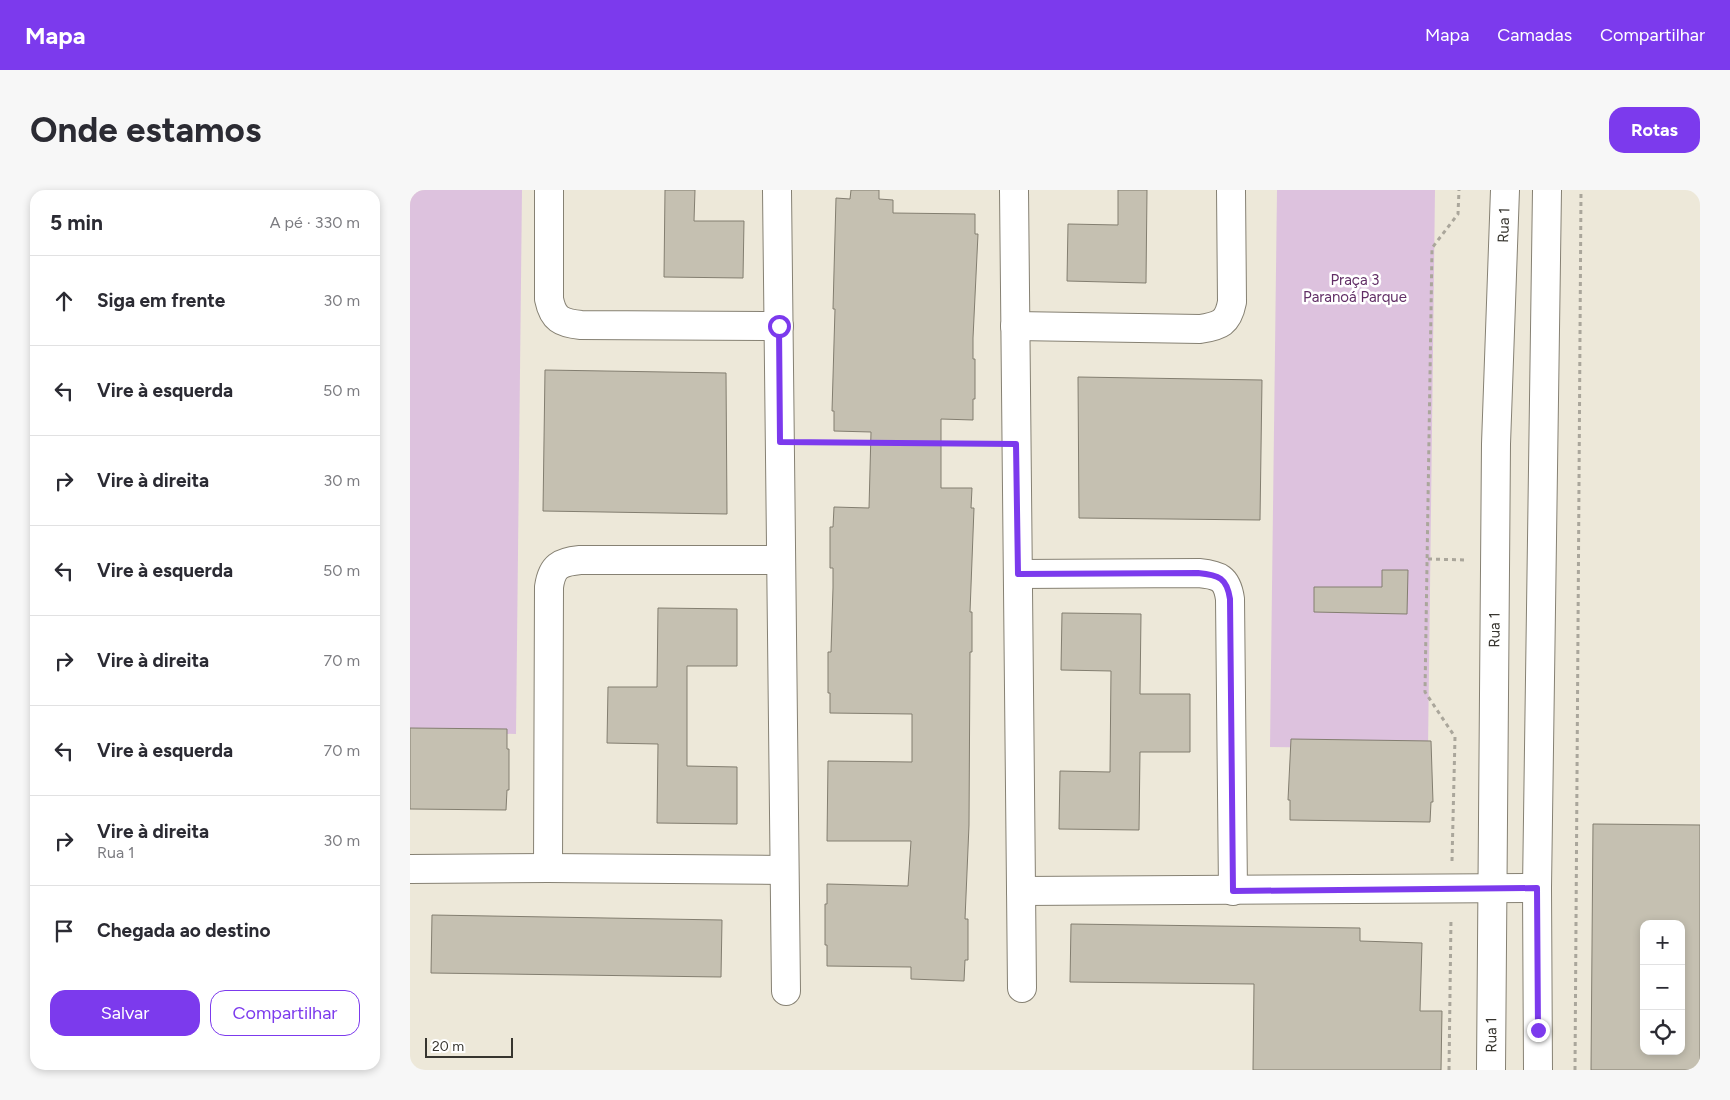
<!DOCTYPE html>
<html lang="pt">
<meta charset="utf-8">
<style>
:root{--surface:#fff;--page:#f7f7f7;--text:#2b2b33;--muted:#7c7c81;--line:#e1e1e2;--accent:#7c3aed}
body{margin:0;font-family:Figtree,sans-serif;background:var(--page);color:var(--text)}
.controls{position:absolute;right:15px;bottom:15px;display:grid;overflow:hidden;border-radius:10px;box-shadow:0 2px 8px #0003}
.controls button{width:45px;height:45px;display:grid;place-items:center;padding:0;border:0;border-bottom:1px solid var(--line);background:var(--surface);color:var(--text);font:25px sans-serif}
.scale{position:absolute;left:15px;bottom:12px;width:88px;box-sizing:border-box;padding-left:5px;border:2px solid #37352f;border-top:0;font-size:14px;line-height:18px;white-space:nowrap;color:#37352f;-webkit-text-stroke:4px #fff;paint-order:stroke}
.stop{position:absolute;width:15px;height:15px;margin:-11px;border:4px solid #7c3aed;border-radius:50%;background:#fff}
.stop.end{background:#7c3aed;border-color:#fff;box-shadow:0 1px 5px #0008}
.list{margin:0;padding:0;list-style:none}
h2{display:flex;justify-content:space-between;align-items:center;height:65px;margin:0;padding:0 20px;font-size:21px}
h2 small{font-size:16px;font-weight:400;color:var(--muted)}
.list li{display:grid;grid-template-columns:32px 1fr auto;gap:15px;align-items:center;box-sizing:border-box;height:90px;padding:0 20px;border-top:1px solid var(--line)}
.list b{display:block;font-size:19px;white-space:nowrap}
.list p{margin:0;font-size:16px;white-space:nowrap;color:var(--muted)}
.list em{font-size:16px;font-style:normal;color:var(--muted)}
.actions{display:flex;gap:10px;padding:15px 20px}
.actions a{flex:1;padding:11px 0;border:1px solid var(--accent);border-radius:15px;text-align:center;font-size:18px;color:var(--accent)}
.actions .main{background:var(--accent);color:#fff}
.icon{flex:none;width:28px;height:28px;fill:none;stroke:currentColor;stroke-width:2;stroke-linecap:round;stroke-linejoin:round}
.map{position:relative;flex:none;width:1290px;height:880px;overflow:hidden;border-radius:15px}
header{display:flex;align-items:center;gap:30px;box-sizing:border-box;height:70px;padding:0 25px;background:var(--accent);color:#fff}
header strong{font-size:24px}
nav{display:flex;gap:28px;margin-inline-start:auto;font-size:18px}
.intro{display:flex;align-items:center;justify-content:space-between;box-sizing:border-box;height:120px;padding:0 30px}
h1{margin:0;font-size:35px}
.button{padding:12px 22px;border-radius:15px;background:var(--accent);color:#fff;font-size:18px;font-weight:700}
main{display:flex;gap:30px;padding:0 30px}
aside{flex:1;background:var(--surface);border-radius:15px;box-shadow:0 2px 8px #0003}
.map>svg:first-child{display:block}
.green{fill:#ddc2de}
.building{fill:#c5c0b1;stroke:#837e70;fill-rule:evenodd}
.lines{fill:none;stroke-linecap:round;stroke-linejoin:round}
.minor-casing{stroke:#868173;stroke-width:30}
.path{stroke:#aaa69b;stroke-width:3;stroke-dasharray:4 4;stroke-linecap:butt}
.minor{stroke:#fff;stroke-width:28}
.route{stroke:#7c3aed;stroke-width:6}
.labels{text-anchor:middle;dominant-baseline:central;stroke-width:5;stroke-linejoin:round;paint-order:stroke}
.street-label{font-size:15px;fill:#37352f;stroke:#fff}
.park-label{font-size:15px;fill:#622f66;stroke:#fff}
</style>
<header>
<strong>Mapa</strong>
<nav><a>Mapa</a><a>Camadas</a><a>Compartilhar</a></nav>
</header>
<div class="intro"><h1>Onde estamos</h1><a class="button">Rotas</a></div>
<main>
<aside>
<h2>5 min<small>A pé · 330 m</small></h2>
<ul class="list">
<li><svg class="icon" aria-label="ahead" viewBox="0 0 24 24"><path d="M12 20V5M6 11l6-6 6 6"/></svg><div><b>Siga em frente</b></div><em>30 m</em></li>
<li><svg class="icon" aria-label="left" viewBox="0 0 24 24"><path d="M17 20v-9H6M10 6l-5 5 5 5"/></svg><div><b>Vire à esquerda</b></div><em>50 m</em></li>
<li><svg class="icon" aria-label="right" viewBox="0 0 24 24"><path d="M7 20v-9h11M14 6l5 5-5 5"/></svg><div><b>Vire à direita</b></div><em>30 m</em></li>
<li><svg class="icon" aria-label="left" viewBox="0 0 24 24"><path d="M17 20v-9H6M10 6l-5 5 5 5"/></svg><div><b>Vire à esquerda</b></div><em>50 m</em></li>
<li><svg class="icon" aria-label="right" viewBox="0 0 24 24"><path d="M7 20v-9h11M14 6l5 5-5 5"/></svg><div><b>Vire à direita</b></div><em>70 m</em></li>
<li><svg class="icon" aria-label="left" viewBox="0 0 24 24"><path d="M17 20v-9H6M10 6l-5 5 5 5"/></svg><div><b>Vire à esquerda</b></div><em>70 m</em></li>
<li><svg class="icon" aria-label="right" viewBox="0 0 24 24"><path d="M7 20v-9h11M14 6l5 5-5 5"/></svg><div><b>Vire à direita</b><p>Rua 1</p></div><em>30 m</em></li>
<li><svg class="icon" aria-label="arrive" viewBox="0 0 24 24"><path d="M6 21V4h12l-3 4 3 4H6"/></svg><div><b>Chegada ao destino</b></div></li>
</ul>
<div class="actions"><a class="main">Salvar</a><a>Compartilhar</a></div>
</aside>
<div class="map">
<svg width="1290" height="880" viewBox="0 0 1290 880">
<rect width="100%" height="100%" fill="#ede8d9"/>
<g class="green">
<path d="M 0,0 L 112,0 L 106,544 L 0,542 Z"/>
<path d="M 867,0 L 1025,0 L 1018,559 L 860,557 Z"/>
</g>
<g class="building">
<path d="M 255,0 L 285,0 L 284,31 L 334,31 L 333,88 L 254,87 Z"/>
<path d="M 441,0 L 469,0 L 469,9 L 483,10 L 483,23 L 565,24 L 565,44 L 568,44 L 563,148 L 563,169 L 565,169 L 565,209 L 563,209 L 563,230 L 531,229 L 531,298 L 562,298 L 561,318 L 564,318 L 560,422 L 562,422 L 562,462 L 560,462 L 559,635 L 555,729 L 558,729 L 558,770 L 555,770 L 554,791 L 501,789 L 501,777 L 417,776 L 417,755 L 415,755 L 415,714 L 417,714 L 417,694 L 498,696 L 501,651 L 417,651 L 418,571 L 502,572 L 502,524 L 420,523 L 420,503 L 418,503 L 418,462 L 421,462 L 423,398 L 423,378 L 420,378 L 420,337 L 423,337 L 424,317 L 459,318 L 461,242 L 424,241 L 424,221 L 422,221 L 425,119 L 423,119 L 426,8 L 440,9 Z"/>
<path d="M 708,0 L 737,0 L 736,93 L 657,91 L 658,34 L 708,35 Z"/>
<path d="M 135,180 L 316,183 L 317,324 L 133,321 Z"/>
<path d="M 668,187 L 852,190 L 850,330 L 669,328 Z"/>
<path d="M 972,380 L 998,380 L 997,424 L 904,422 L 904,397 L 972,397 Z"/>
<path d="M 248,418 L 327,419 L 327,476 L 277,476 L 277,576 L 327,577 L 327,634 L 247,633 L 248,554 L 197,553 L 198,497 L 247,497 Z"/>
<path d="M 652,423 L 731,424 L 730,504 L 780,504 L 780,562 L 730,562 L 729,640 L 649,639 L 650,581 L 700,582 L 701,481 L 651,480 Z"/>
<path d="M 0,538 L 97,539 L 97,559 L 99,559 L 99,600 L 97,600 L 96,620 L 0,619 Z"/>
<path d="M 881,549 L 1021,551 L 1023,612 L 1021,612 L 1020,632 L 880,630 L 880,610 L 878,610 Z"/>
<path d="M 1183,634 L 1290,635 L 1290,880 L 1181,880 ZM 1234,734 L 1271,734 L 1271,861 L 1234,861 Z"/>
<path d="M 22,725 L 312,730 L 311,787 L 21,783 Z"/>
<path d="M 661,734 L 950,738 L 950,751 L 1012,753 L 1010,821 L 1032,821 L 1031,880 L 843,880 L 844,794 L 660,792 Z"/>
</g>
<g class="lines">
<g class="minor-casing">
<g id="minor">
<path d="M 139,0 L 139,109 C 143,129 151,133 171,135 L 369,136"/>
<path d="M 367,0 L 376,801"/>
<path d="M 604,0 L 612,798"/>
<path d="M 605,136 L 790,139 C 810,136 818,133 822,112 L 821,0"/>
<path d="M 608,384 L 789,383 C 809,385 817,388 820,409 L 823,701"/>
<path d="M 138,678 L 139,397 C 142,376 150,372 170,370 L 371,370"/>
<path d="M 0,679 L 138,678 L 374,680"/>
<path d="M 611,701 L 1127,698"/>
<path id="s1" d="M 1081,880 L 1086,254 L 1095,0"/>
<path d="M 1128,880 L 1127,698 L 1137,0"/>
</g>
</g>
<g class="path">
<path d="M 398,252 L 579,254"/>
<path d="M 1018,369 L 1057,370"/>
<path d="M 1042,671 L 1045,547 L 1015,502 L 1022,58 L 1048,24 L 1049,0"/>
<path d="M 1039,880 L 1041,728"/>
<path d="M 1165,880 L 1171,0"/>
</g>
<use href="#minor" class="minor"/>
</g>
<g class="lines">
<path class="route" d="M 369,136 L 370,252 L 606,254 L 608,384 L 788,383 C 809,385 817,388 820,409 L 823,701 L 1127,698 L 1128,840"/>
</g>
<g class="labels">
<g class="street-label">
<text stroke="none"><textPath href="#s1" startOffset="845">Rua 1</textPath></text>
<text stroke="none"><textPath href="#s1" startOffset="440">Rua 1</textPath></text>
<text stroke="none"><textPath href="#s1" startOffset="35">Rua 1</textPath></text>
</g>
<g class="park-label">
<text x="945" y="90">Praça 3<tspan x="945" dy="17">Paranoá Parque</tspan></text>
</g>
</g>
</svg>
<div class="controls">
<button>+</button>
<button>−</button>
<button><svg class="icon" aria-label="locate" viewBox="0 0 24 24"><circle cx="12" cy="12" r="6"/><path d="M12 2v4M12 18v4M2 12h4M18 12h4"/></svg></button>
</div>
<div class="scale">20 m</div>
<div class="stop" style="left:369px;top:136px"></div>
<div class="stop end" style="left:1128px;top:840px"></div>
</div>
</main>
